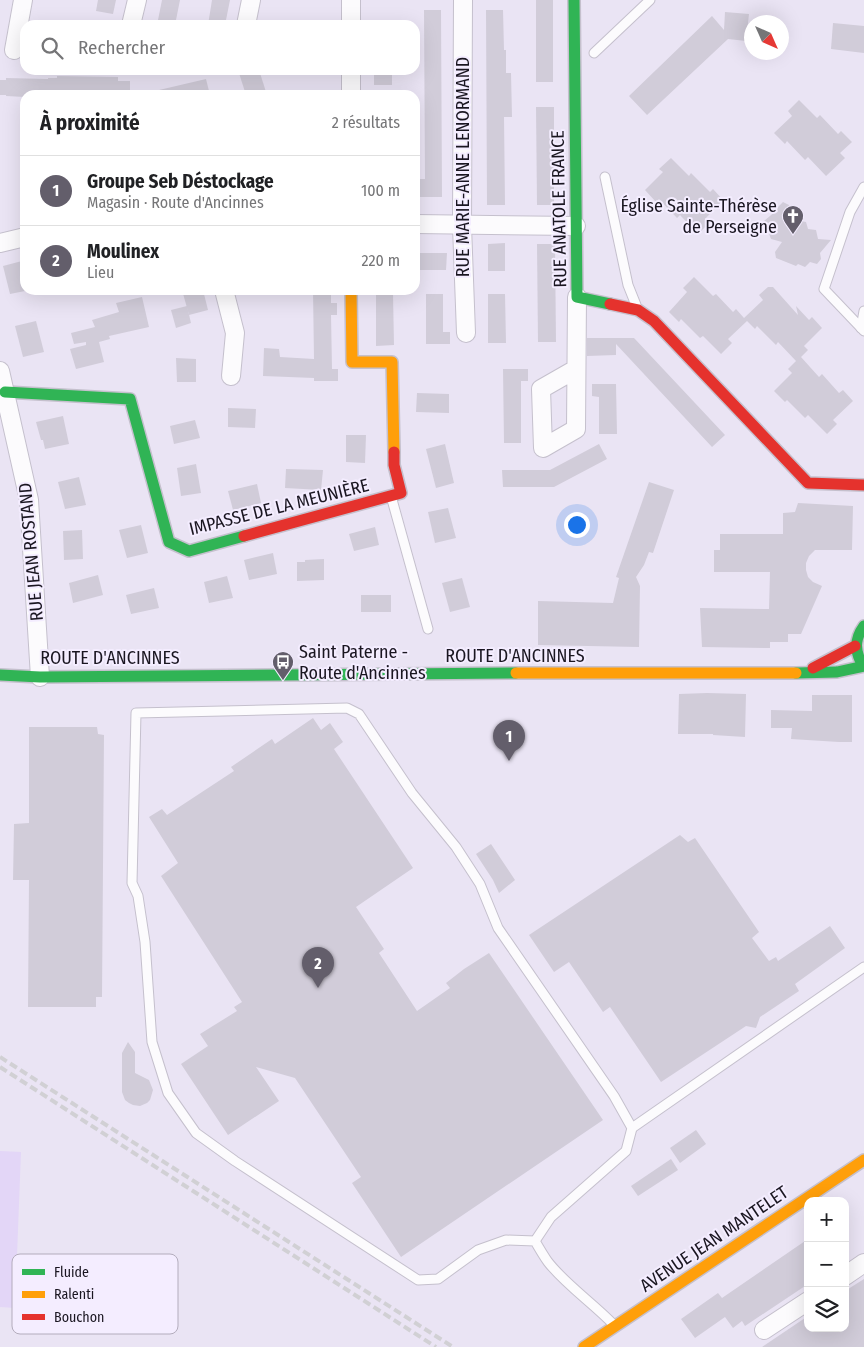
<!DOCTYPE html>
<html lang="fr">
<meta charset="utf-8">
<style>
:root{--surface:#fff;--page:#f6f6f6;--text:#202124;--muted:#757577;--line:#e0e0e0;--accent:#635e6b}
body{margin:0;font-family:"Fira Sans Condensed",sans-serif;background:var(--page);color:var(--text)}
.controls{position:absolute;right:15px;bottom:15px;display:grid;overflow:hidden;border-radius:10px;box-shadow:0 5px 20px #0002}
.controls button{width:45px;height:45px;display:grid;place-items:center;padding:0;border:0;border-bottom:1px solid var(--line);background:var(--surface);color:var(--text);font:25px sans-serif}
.compass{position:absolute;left:744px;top:15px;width:45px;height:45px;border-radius:50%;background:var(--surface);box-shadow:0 5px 20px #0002;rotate:135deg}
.you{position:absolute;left:576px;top:524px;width:18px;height:18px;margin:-12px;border:4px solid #fff;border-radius:50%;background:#1a73e8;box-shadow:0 0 0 8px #1a73e833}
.badge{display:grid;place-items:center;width:32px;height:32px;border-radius:50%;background:var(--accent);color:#fff;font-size:16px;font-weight:700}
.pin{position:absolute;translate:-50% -41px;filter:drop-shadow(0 1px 2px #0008)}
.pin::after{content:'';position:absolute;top:26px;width:18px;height:15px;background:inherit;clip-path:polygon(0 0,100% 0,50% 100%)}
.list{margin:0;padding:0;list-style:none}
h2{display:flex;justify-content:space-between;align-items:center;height:65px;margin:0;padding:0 20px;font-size:21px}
h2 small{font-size:16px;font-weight:400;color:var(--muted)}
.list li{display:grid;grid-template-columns:32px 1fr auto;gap:15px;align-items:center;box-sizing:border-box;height:70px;padding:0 20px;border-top:1px solid var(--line)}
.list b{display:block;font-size:19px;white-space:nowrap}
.list p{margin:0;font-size:16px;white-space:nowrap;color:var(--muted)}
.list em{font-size:16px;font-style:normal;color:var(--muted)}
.icon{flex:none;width:28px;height:28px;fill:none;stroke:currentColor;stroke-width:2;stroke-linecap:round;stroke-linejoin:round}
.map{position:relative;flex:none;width:864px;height:1347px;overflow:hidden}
.search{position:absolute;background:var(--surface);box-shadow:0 5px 20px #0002;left:20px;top:20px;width:400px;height:55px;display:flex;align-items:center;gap:12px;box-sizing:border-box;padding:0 18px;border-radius:15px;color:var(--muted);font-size:19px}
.panel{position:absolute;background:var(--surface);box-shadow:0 5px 20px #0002;left:20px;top:90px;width:400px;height:205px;border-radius:15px}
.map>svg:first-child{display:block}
.green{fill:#e3d6f7}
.building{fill:#d1ccd9}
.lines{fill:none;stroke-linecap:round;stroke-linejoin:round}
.lane-casing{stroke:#c5c0cd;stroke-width:11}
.street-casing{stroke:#c5c0cd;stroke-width:20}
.fast-casing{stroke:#c5c0cd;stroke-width:14}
.slow-casing{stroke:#c5c0cd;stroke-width:14}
.jam-casing{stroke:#c5c0cd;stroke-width:14}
.lane{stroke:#fcfbfd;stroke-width:9}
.street{stroke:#fcfbfd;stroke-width:18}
.fast{stroke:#30b455;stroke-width:11}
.slow{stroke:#ff9f0a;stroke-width:11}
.jam{stroke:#e5322d;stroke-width:11}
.rail{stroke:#d1d0d4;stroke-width:4;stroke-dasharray:8 4;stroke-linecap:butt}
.labels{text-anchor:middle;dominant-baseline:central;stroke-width:4;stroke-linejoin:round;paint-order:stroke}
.street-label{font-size:18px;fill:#1a1621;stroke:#f4edff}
.poi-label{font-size:18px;fill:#1a1621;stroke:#f4edff;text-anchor:end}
.key{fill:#f4edff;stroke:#b3acbc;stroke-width:1}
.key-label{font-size:14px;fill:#1a1621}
</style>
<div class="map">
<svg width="864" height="1347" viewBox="0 0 864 1347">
<rect width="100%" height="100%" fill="#eae4f4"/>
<path class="green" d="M 0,1151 L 21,1152 L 15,1308 L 0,1307 Z"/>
<g class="building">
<path d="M 98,0 L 116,0 L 113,14 L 96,11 Z"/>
<path d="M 162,0 L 180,0 L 175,25 L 157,25 Z"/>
<path d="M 212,0 L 230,0 L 225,25 L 208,25 Z"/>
<rect x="536" y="0" width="17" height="82"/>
<path d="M 424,10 L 441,10 L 442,197 L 415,197 L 415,179 L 425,179 Z"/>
<path d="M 486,10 L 503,10 L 504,50 L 506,50 L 506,73 L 511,73 L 512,117 L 504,117 L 505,205 L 487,205 Z"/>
<path d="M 725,12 L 749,14 L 746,41 L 728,39 L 647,115 L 629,96 L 712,16 L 724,30 Z"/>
<path d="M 833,23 L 864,26 L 864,53 L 831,49 Z"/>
<path d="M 238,70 L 259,70 L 267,95 L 246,95 Z"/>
<rect x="374" y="70" width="18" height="15"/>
<path d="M 57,76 L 118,77 L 118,81 L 130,81 L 130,95 L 25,95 L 25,97 L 6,96 L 6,95 L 0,95 L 0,80 L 6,80 L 6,78 L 48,79 L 48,78 L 57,78 Z"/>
<path d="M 206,79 L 210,95 L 159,95 L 159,90 Z"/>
<path d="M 799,100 L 817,118 L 820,115 L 838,134 L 841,131 L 852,142 L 840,153 L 845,158 L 826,176 L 808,157 L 805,160 L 787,141 L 785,144 L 774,133 L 792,116 L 788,111 Z"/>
<path d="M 536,107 L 554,107 L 554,205 L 537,205 Z"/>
<path d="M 671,158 L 689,176 L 691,173 L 710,192 L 713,189 L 723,200 L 705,219 L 709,223 L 698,234 L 680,215 L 677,218 L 659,199 L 656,202 L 645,190 L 663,172 L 659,169 Z"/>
<path d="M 783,202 L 789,205 L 791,212 L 799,213 L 801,221 L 806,222 L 808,229 L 816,230 L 818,239 L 831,240 L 820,253 L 821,259 L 817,264 L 810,262 L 805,267 L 798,264 L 796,266 L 776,258 L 775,252 L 782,242 L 771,239 L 768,231 L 756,228 L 777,210 L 777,208 Z"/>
<path d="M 505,243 L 505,271 L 488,271 L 488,244 Z"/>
<path d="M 537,244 L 555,244 L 556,342 L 538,342 Z"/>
<path d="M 415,253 L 447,253 L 446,270 L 415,270 Z"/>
<path d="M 22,261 L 25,272 L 25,291 L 10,294 L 3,266 Z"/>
<path d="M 694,277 L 713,296 L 716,294 L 733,312 L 736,309 L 744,318 L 763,300 L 759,295 L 768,287 L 773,287 L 798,315 L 796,306 L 809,320 L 812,317 L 822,328 L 804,346 L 808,350 L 801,357 L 819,377 L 822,374 L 839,393 L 843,390 L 853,401 L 833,420 L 837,424 L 827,434 L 808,415 L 805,418 L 787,400 L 785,402 L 774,391 L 792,373 L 788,369 L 796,361 L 778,342 L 776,345 L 757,326 L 755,329 L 747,321 L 728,339 L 732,343 L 721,354 L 703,336 L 700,338 L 681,319 L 679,322 L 669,312 L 687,292 L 683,288 Z"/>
<path d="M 182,290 L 203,290 L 208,310 L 189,315 Z"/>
<path d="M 313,290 L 331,290 L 331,303 L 337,303 L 337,315 L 331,315 L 332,369 L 338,369 L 338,381 L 314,381 L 314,378 L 263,376 L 264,348 L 279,349 L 280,357 L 314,359 Z"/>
<path d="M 393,294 L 394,345 L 376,346 L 376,295 Z"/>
<path d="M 426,294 L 443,294 L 443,332 L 450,332 L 450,344 L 426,344 Z"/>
<path d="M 488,294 L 505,294 L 506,343 L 488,343 Z"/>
<path d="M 142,297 L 149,327 L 109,336 L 110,339 L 99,342 L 104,362 L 76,369 L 70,349 L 86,345 L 86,342 L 74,344 L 71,333 L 95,327 L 92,320 L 119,312 L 116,303 Z"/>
<path d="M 187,306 L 191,323 L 176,328 L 171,310 Z"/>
<path d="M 36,321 L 44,352 L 23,357 L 15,326 Z"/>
<path d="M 587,338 L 634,338 L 725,435 L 712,447 L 616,344 L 616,355 L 587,356 Z"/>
<path d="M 176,358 L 196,359 L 196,382 L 177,382 Z"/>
<path d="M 503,369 L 528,369 L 528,381 L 521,381 L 521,443 L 504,443 Z"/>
<path d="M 592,384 L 616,384 L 617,434 L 599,434 L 599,397 L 592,396 Z"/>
<path d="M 417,393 L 449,394 L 449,413 L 416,412 Z"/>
<path d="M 228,408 L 256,409 L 255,428 L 228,427 Z"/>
<path d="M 63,416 L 69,444 L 45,449 L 43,440 L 41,440 L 36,422 Z"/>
<path d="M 195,420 L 200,438 L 174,444 L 170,426 Z"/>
<path d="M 346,435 L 366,435 L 365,463 L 346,462 Z"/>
<path d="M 445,444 L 454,483 L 436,488 L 426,449 Z"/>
<path d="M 599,444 L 607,459 L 554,487 L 503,487 L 502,470 L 550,470 Z"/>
<path d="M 196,464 L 201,493 L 181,496 L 177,468 Z"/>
<path d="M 286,469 L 323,470 L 321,490 L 285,488 Z"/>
<path d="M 79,477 L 86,505 L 65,509 L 58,482 Z"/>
<path d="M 649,482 L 674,490 L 653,553 L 649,552 L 644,565 L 636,577 L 640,586 L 639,647 L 538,645 L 538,601 L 613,603 L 619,578 L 616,577 Z"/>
<path d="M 257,484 L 261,503 L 233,510 L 228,491 Z"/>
<path d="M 798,503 L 853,506 L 852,550 L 815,550 L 809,556 L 806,563 L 806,570 L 808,577 L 813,582 L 822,586 L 801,634 L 788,634 L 788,642 L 770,642 L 770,648 L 702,647 L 700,608 L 769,609 L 770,572 L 714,572 L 714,550 L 720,550 L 720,534 L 783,534 L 783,513 L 795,512 Z"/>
<path d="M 448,508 L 456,538 L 435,543 L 428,512 Z"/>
<path d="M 141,525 L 148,553 L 127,558 L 119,530 Z"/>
<path d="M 375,527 L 379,545 L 354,551 L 349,534 Z"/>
<path d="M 82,530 L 83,559 L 64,560 L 63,531 Z"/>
<path d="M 273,553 L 277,574 L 249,580 L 244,560 Z"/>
<path d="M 324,559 L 324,580 L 297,581 L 297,562 L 305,562 L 305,560 Z"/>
<path d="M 98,575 L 103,595 L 73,603 L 69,583 Z"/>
<path d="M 227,576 L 233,598 L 209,603 L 204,582 Z"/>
<path d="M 462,578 L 470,607 L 450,612 L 442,583 Z"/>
<path d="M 154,588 L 159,608 L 131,614 L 126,595 Z"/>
<rect x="361" y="595" width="30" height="17"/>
<path d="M 707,693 L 746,694 L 745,737 L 713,735 L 713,734 L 678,734 L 679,694 Z"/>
<path d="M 812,695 L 852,695 L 852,742 L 839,742 L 791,739 L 792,728 L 771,728 L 771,710 L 812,711 Z"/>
<path d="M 313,718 L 321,730 L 330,723 L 343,742 L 334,749 L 413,868 L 356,907 L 384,949 L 379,953 L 417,1011 L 450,988 L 446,983 L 464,969 L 489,953 L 603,1120 L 401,1257 L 352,1183 L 361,1177 L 295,1078 L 256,1067 L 279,1101 L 228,1135 L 181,1064 L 208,1046 L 200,1034 L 237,1011 L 234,1007 L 242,1002 L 161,876 L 178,863 L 149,817 L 162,809 L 167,815 L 234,771 L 231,767 L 272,739 L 275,744 Z"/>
<path d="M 29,727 L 97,727 L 98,734 L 104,735 L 102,997 L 96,997 L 96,1007 L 28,1007 L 29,880 L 13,880 L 14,824 L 29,823 Z"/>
<path d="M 680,835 L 688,842 L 695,838 L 759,932 L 752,938 L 769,961 L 776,957 L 778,961 L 830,926 L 845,948 L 795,984 L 799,991 L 760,1017 L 756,1028 L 746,1026 L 661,1082 L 610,1007 L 603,1012 L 569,962 L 554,972 L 529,935 Z"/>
<path d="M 491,844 L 515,880 L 499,893 L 493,880 L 476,854 Z"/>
<path d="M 128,1042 L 135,1052 L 135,1073 L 149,1080 L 153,1090 L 150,1100 L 147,1103 L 140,1106 L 133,1105 L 129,1103 L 125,1100 L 122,1092 L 122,1053 Z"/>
<path d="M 696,1130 L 706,1144 L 680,1163 L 670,1148 Z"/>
<path d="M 671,1159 L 678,1170 L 638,1196 L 631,1186 Z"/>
<path d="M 808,1239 L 808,1284 L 745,1326 L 742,1321 L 733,1328 L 725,1317 L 695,1338 L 681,1319 L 718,1293 L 722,1298 Z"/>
<path d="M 864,1279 L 864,1347 L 762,1347 L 808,1316 L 808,1328 L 845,1328 L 845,1291 Z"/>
</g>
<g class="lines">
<g class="lane-casing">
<g id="lane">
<path d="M 594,53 L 650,0"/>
<path d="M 605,177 L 628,285 L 636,305"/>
<path d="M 864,187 L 850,212 L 824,289 L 864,331"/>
<path d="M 861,328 L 864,311"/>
<path d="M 391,496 L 428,629"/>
<path d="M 632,1128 L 864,967"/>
<path d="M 535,1241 L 506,1240 L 478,1250 L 438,1279 L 418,1280 L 235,1161 L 196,1133 L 168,1093 L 152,1042 L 145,942 L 138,896 L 132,883 L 136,713 L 347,708 L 359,714 L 412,793 L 456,847 L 480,884 L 498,928 L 614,1096 L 632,1128 L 626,1151 L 551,1217 L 535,1241 C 539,1248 543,1255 548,1262 C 566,1285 593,1303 614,1325"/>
</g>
</g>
<g class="street-casing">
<g id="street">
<path d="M 463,0 L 462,226 L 466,333"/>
<path d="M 131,25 L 137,0"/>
<path d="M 246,25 L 251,0"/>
<path d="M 351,25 L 351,0"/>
<path d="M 14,50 L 23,0"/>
<path d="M 351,95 L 351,70"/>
<path d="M 415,224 L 576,226"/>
<path d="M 0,243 L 25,237"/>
<path d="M 224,290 L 235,333 L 231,376"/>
<path d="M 576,369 L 541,389 L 543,448 L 576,429 L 577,297"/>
<path d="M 0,371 L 29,500 L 40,677"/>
<path d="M 845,1276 L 864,1263"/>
<path d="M 764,1330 L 808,1301"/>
</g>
</g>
<g class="fast-casing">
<g id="fast">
<path d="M 574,0 L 577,297 L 610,304"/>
<path d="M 5,392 L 130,399 L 169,542 L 189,551 L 244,536"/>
<path d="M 860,660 C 854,647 856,637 864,626"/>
<path d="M 796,673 L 837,672 L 864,666"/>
<path d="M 0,675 L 40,677 L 516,673"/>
</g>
</g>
<g class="slow-casing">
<g id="slow">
<path d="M 351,290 L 352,362 L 392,362 L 394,452"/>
<path d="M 516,673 L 796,673"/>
<path d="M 584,1347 L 864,1160"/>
</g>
</g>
<g class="jam-casing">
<g id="jam">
<path d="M 610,304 L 638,310 L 654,321 L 808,483 L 864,485"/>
<path d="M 244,536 L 401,493 L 394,465 L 394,452"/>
<path d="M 813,668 L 855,646"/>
</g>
</g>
<use href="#lane" class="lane"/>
<use href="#street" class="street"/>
<use href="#fast" class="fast"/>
<use href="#slow" class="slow"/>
<use href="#jam" class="jam"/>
<g class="rail">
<path d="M 0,1057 L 453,1347"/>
<path d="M 0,1067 L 436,1347"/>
</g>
</g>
<defs>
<g id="church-pin" transform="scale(1.125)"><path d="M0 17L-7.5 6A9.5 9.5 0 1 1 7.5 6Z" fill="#635e6b" stroke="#f4edff"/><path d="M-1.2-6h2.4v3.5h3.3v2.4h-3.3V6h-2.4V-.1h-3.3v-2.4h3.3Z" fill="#fff"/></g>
<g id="bus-pin" transform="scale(1.125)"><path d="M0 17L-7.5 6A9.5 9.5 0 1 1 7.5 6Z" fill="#635e6b" stroke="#f4edff"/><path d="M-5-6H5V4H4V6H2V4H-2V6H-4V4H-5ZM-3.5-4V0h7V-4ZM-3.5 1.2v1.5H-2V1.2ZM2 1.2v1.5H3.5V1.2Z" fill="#fff"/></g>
</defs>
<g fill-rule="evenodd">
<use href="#church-pin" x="793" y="216"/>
<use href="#bus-pin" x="283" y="662"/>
</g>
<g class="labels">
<g class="street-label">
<text transform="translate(463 167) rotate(-90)">RUE MARIE-ANNE LENORMAND</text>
<text transform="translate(559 209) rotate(-91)">RUE ANATOLE FRANCE</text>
<text transform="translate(279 507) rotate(-14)">IMPASSE DE LA MEUNIÈRE</text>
<text transform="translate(31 552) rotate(-95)">RUE JEAN ROSTAND</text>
<text x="515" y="656">ROUTE D'ANCINNES</text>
<text x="110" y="658">ROUTE D'ANCINNES</text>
<text transform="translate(714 1239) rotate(-34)">AVENUE JEAN MANTELET</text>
</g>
<g class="poi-label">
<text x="777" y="206">Église Sainte-Thérèse<tspan x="777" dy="21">de Perseigne</tspan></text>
<text x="299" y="652" text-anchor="start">Saint Paterne -<tspan x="299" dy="21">Route d'Ancinnes</tspan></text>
</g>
</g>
<rect x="12" y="1254" width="166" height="80" rx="8" class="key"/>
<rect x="22" y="1269" width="23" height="6" fill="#30b455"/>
<rect x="22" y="1291" width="23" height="7" fill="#ff9f0a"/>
<rect x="22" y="1314" width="23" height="6" fill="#e5322d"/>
<g class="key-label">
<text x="54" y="1277">Fluide</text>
<text x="54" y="1299">Ralenti</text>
<text x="54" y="1322">Bouchon</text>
</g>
</svg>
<div class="controls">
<button>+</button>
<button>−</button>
<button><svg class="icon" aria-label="layers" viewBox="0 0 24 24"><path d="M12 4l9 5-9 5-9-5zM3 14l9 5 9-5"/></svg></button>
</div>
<svg class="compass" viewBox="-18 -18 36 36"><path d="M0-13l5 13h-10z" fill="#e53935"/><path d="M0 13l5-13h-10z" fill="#757577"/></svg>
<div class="you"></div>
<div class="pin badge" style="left:509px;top:761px">1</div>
<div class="pin badge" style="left:318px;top:988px">2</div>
<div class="search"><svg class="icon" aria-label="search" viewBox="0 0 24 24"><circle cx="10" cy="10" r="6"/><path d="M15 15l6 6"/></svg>Rechercher</div>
<section class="panel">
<h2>À proximité<small>2 résultats</small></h2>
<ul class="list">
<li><span class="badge">1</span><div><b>Groupe Seb Déstockage</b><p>Magasin · Route d'Ancinnes</p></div><em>100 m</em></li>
<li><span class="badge">2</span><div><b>Moulinex</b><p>Lieu</p></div><em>220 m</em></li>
</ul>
</section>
</div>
